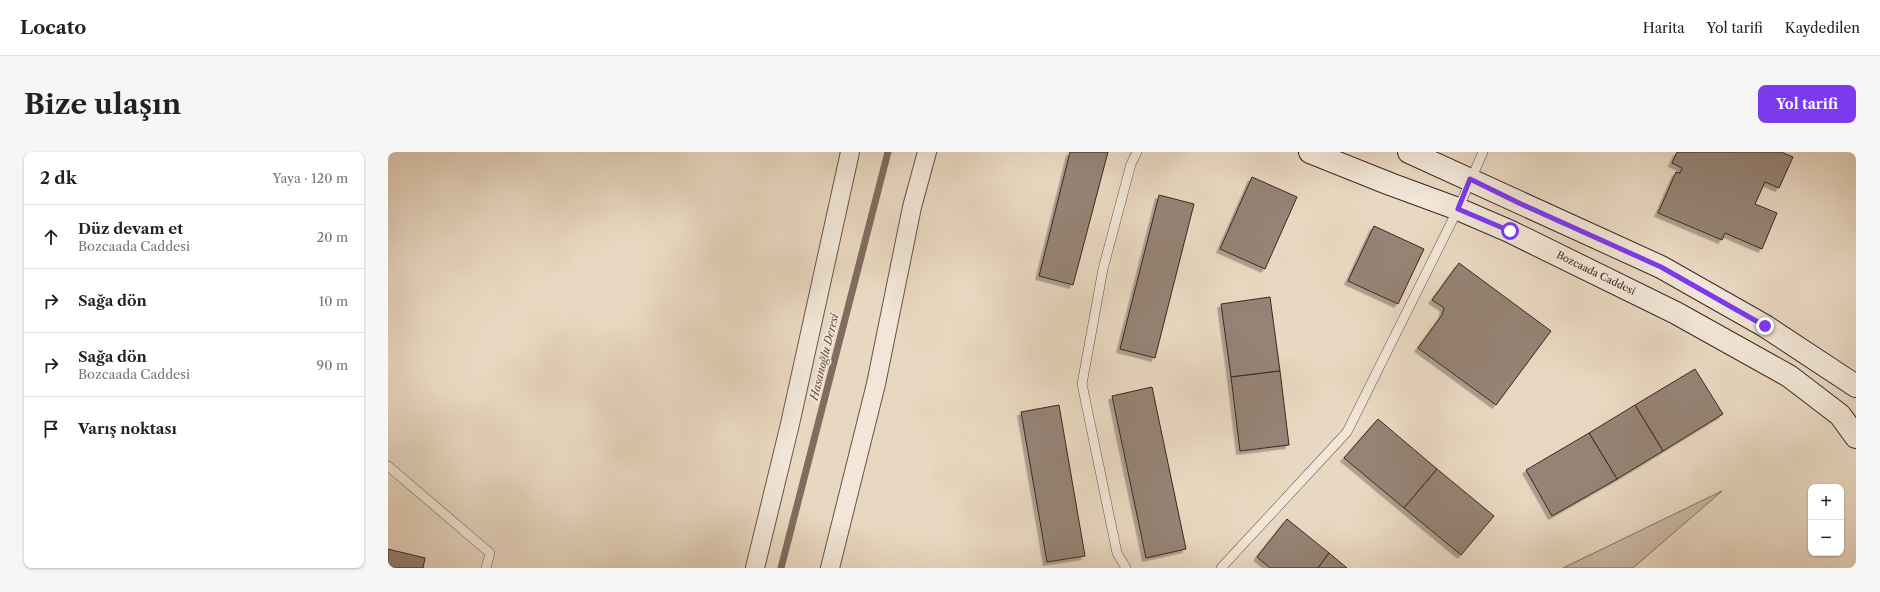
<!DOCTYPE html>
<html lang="tr">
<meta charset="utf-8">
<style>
:root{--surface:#fff;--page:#f6f6f6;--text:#222;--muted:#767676;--line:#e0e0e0;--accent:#7c3aed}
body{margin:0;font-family:"Libre Caslon Text",serif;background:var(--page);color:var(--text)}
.controls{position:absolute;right:12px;bottom:12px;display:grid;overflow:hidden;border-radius:8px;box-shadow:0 1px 3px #0004}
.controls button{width:36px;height:36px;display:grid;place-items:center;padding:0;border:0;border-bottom:1px solid var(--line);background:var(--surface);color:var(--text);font:20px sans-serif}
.stop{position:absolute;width:12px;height:12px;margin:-9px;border:3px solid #7c3aed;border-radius:50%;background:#fff}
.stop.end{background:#7c3aed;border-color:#fff;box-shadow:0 1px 4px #0008}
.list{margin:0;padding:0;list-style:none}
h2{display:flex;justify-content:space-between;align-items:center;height:52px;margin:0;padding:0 16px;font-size:17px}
h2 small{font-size:13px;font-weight:400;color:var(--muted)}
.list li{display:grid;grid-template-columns:26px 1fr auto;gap:12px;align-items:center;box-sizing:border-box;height:64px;padding:0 16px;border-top:1px solid var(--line)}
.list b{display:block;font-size:15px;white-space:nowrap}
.list p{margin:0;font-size:13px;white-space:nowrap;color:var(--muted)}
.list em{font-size:13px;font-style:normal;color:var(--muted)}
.icon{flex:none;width:22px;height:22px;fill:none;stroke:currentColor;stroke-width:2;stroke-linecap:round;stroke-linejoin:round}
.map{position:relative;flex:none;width:1468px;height:416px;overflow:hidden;border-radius:8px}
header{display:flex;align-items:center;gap:24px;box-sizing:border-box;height:56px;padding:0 20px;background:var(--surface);border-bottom:1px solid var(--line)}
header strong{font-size:19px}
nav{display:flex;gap:22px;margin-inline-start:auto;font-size:14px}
.intro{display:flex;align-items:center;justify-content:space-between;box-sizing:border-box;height:96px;padding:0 24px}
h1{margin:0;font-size:28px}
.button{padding:10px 18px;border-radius:8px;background:var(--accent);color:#fff;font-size:14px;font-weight:700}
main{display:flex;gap:24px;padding:0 24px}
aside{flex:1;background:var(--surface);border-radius:8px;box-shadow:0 1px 3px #0004}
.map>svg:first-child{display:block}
.green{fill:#ccbaa6;stroke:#847063}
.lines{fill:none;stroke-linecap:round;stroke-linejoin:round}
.stream{stroke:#806d60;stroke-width:7}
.building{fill:#968374;stroke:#3c2720;filter:url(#shadow)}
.lane-casing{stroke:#675348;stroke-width:10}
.street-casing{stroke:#675348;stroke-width:20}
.secondary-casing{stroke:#3c2720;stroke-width:24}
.lane{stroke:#f1e6d7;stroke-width:9}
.street{stroke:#f1e6d7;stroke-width:18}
.secondary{stroke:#f1e6d7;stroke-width:22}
.route{stroke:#7c3aed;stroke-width:5}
.labels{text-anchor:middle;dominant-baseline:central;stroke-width:3.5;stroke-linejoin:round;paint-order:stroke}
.street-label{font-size:10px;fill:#3c2720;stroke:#f1e6d7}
.water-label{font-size:11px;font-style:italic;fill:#5e4a40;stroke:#f1e6d7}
</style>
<header>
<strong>Locato</strong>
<nav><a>Harita</a><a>Yol tarifi</a><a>Kaydedilen</a></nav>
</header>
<div class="intro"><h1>Bize ulaşın</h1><a class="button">Yol tarifi</a></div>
<main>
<aside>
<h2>2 dk<small>Yaya · 120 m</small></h2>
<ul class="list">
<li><svg class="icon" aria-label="ahead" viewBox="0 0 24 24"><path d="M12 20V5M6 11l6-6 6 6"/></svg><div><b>Düz devam et</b><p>Bozcaada Caddesi</p></div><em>20 m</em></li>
<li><svg class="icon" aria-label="right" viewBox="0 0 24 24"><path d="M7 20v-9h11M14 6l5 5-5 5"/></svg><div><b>Sağa dön</b></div><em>10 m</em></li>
<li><svg class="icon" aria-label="right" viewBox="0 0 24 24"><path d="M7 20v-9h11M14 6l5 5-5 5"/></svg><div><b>Sağa dön</b><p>Bozcaada Caddesi</p></div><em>90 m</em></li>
<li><svg class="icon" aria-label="arrive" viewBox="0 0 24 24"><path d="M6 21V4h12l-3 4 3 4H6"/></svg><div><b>Varış noktası</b></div></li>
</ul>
</aside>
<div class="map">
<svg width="1468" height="416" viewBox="0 0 1468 416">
<defs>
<filter id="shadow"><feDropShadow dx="-3.5" dy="3.5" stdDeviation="0" flood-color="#0004"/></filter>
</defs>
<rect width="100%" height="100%" fill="#e9d8c1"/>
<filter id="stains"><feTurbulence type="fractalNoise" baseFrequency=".005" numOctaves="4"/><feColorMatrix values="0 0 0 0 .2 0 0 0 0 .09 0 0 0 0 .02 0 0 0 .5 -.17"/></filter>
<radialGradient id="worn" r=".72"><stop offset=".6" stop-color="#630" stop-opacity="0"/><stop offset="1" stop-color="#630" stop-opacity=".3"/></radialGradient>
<path class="green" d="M 1334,339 L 1245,416 L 1175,416 Z"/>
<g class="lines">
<path class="stream" d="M 393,416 L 500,0"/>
</g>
<g class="building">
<path d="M 682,0 L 720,0 L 685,133 L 651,124 Z"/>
<path d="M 1289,0 L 1393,0 L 1405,5 L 1391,36 L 1377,30 L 1367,52 L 1389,61 L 1374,97 L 1337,81 L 1334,88 L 1270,61 L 1288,20 L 1292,21 L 1294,16 L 1284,11 Z"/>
<path d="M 864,25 L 909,45 L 877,117 L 832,97 Z"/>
<path d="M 771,43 L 806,52 L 767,206 L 732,197 Z"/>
<path d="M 986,74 L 1036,97 L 1010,152 L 960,129 Z"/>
<path d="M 1071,111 L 1163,179 L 1108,253 L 1030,196 L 1054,163 L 1056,156 L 1044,148 Z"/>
<path d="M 882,145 L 892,219 L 843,225 L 833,152 Z"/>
<path d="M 1307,217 L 1335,262 L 1275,299 L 1247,253 Z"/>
<path d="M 892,219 L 901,293 L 852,299 L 843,225 Z"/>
<path d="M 764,235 L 798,397 L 758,406 L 724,244 Z"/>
<path d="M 671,253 L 697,404 L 659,410 L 633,260 Z"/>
<path d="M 1247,253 L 1275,299 L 1229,327 L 1201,281 Z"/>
<path d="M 990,267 L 1049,317 L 1016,356 L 956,306 Z"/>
<path d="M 1201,281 L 1229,327 L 1164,364 L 1138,318 Z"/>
<path d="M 1049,317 L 1106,364 L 1073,403 L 1016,356 Z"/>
<path d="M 899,367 L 941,401 L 930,416 L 882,416 L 869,405 Z"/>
<path d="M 0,397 L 37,406 L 35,416 L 0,416 Z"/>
<path d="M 941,401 L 959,416 L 930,416 Z"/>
</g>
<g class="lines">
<g class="lane-casing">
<g id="lane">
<path d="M 0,314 L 102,401 L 98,416"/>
<path d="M 738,416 L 729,401 L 694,232 L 715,117 L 743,12 L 749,0"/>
<path d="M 833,416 L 959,280 L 1070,57 L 1095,0"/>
</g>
</g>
<g class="street-casing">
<g id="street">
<path d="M 367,416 L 402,272 L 462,0"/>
<path d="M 442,416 L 488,232 L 524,55 L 539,0"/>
</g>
</g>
<g class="secondary-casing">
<g id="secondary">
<path d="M 922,0 L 1002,32 L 1070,57 L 1121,79 L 1288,161 L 1401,224 L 1452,263 L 1468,285"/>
<path d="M 1021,0 L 1273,115 L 1377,174 L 1468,234"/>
</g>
</g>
<use href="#lane" class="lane"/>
<use href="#street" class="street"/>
<use href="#secondary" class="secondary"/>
</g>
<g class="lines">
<path class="route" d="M 1122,79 L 1070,57 L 1082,27 L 1133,52 L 1273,115 L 1377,174"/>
</g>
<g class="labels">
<g class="street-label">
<text transform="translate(1208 121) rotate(26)">Bozcaada Caddesi</text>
</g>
<g class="water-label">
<text transform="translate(436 205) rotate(-76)">Hasanoğlu Deresi</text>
</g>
</g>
<rect width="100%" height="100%" filter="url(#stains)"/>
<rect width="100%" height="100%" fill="url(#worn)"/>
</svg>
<div class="controls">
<button>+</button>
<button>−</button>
</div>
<div class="stop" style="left:1122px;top:79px"></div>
<div class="stop end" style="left:1377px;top:174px"></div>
</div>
</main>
